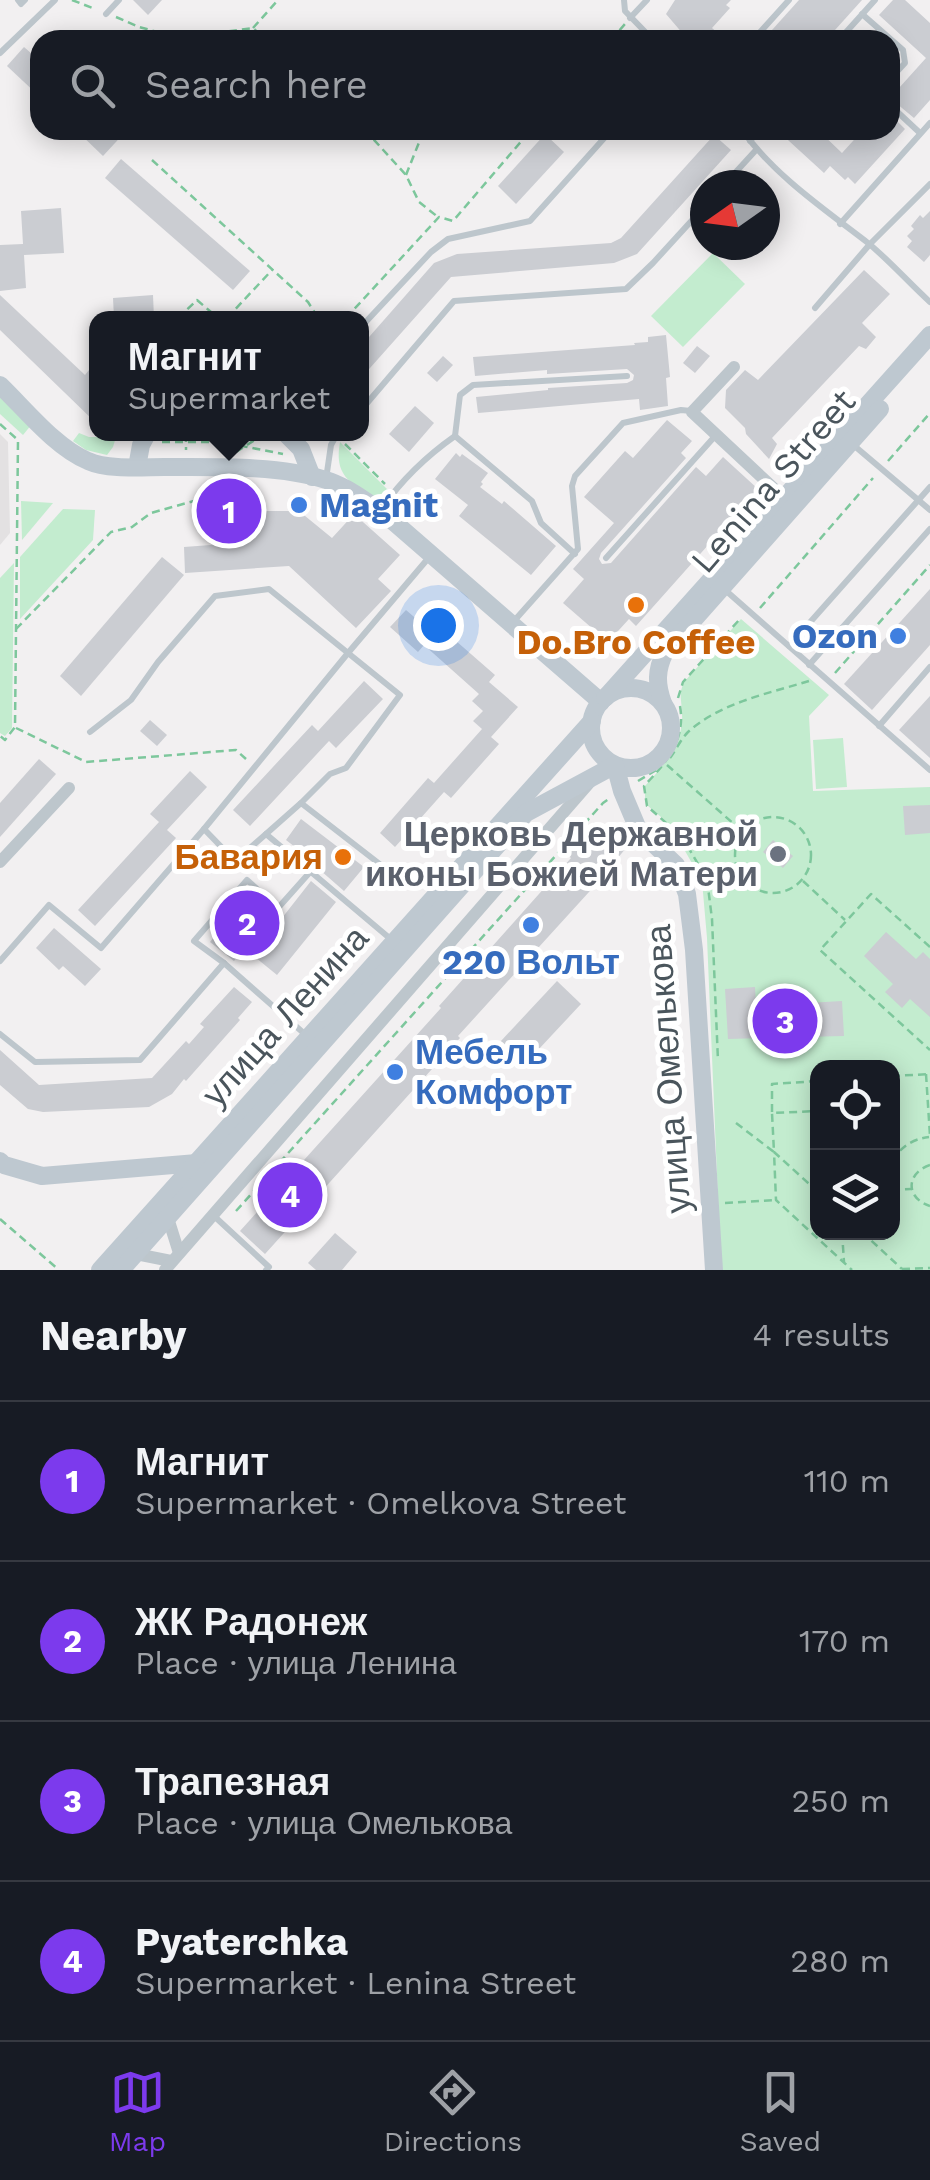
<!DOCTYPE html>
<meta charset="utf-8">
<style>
:root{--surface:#171b24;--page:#20242c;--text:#f1f3f6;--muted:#9ea1a6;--line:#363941;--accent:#7c3aed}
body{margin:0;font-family:"Work Sans",sans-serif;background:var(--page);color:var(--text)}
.controls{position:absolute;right:30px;bottom:30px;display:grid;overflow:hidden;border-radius:20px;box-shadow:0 5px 25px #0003}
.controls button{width:90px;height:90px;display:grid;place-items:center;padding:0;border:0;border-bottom:2px solid var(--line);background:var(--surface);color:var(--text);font:50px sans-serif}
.compass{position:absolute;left:690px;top:170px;width:90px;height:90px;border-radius:50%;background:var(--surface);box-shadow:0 5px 25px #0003;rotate:256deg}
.you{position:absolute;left:438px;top:625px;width:35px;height:35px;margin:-25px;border:8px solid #fff;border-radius:50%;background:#1a73e8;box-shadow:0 0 0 15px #1a73e833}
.badge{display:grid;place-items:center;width:65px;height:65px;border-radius:50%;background:var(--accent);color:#fff;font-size:32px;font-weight:700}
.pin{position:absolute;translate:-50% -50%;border:5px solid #fff;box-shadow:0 2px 10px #0006}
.popup{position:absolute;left:89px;top:311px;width:280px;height:130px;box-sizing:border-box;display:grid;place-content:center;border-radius:20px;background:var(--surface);filter:drop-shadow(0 2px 8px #0005);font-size:32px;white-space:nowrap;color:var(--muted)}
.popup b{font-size:38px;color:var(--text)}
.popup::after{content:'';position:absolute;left:50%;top:100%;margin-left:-20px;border:20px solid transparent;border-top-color:var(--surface)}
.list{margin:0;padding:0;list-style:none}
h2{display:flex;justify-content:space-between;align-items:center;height:130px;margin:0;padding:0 40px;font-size:42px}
h2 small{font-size:32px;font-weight:400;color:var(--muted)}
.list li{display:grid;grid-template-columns:65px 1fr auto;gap:30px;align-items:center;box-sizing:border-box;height:160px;padding:0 40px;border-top:2px solid var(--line)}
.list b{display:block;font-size:38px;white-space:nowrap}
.list p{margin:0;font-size:32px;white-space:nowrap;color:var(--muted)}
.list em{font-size:32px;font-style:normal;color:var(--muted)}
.icon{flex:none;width:55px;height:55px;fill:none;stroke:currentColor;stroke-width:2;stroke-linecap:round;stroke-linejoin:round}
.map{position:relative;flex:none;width:930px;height:1270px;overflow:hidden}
.search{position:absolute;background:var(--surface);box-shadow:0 5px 25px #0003;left:30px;right:30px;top:30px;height:110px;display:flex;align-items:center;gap:25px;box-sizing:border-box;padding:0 35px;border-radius:30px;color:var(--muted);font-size:38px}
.sheet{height:770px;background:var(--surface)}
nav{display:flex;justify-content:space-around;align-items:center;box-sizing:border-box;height:140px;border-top:2px solid var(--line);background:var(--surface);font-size:28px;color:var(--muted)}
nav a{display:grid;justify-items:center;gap:5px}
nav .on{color:var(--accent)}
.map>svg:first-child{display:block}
.education{fill:#e3e1e2}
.green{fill:#c3eccf;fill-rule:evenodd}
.building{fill:#cbcdd2}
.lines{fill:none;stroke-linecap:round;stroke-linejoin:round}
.path{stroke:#7dc79c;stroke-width:2.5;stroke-dasharray:8 5;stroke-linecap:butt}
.lane{stroke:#bdc6cc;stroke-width:6}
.street{stroke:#bdc6cc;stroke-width:12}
.secondary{stroke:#bec8d0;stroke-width:18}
.shop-dot{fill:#3f7fe0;stroke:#fff;stroke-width:4}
.food-dot{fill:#e8710a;stroke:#fff;stroke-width:4}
.worship-dot{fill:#6b7280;stroke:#fff;stroke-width:4}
.labels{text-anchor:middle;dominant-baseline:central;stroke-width:10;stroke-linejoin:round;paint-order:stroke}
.street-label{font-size:35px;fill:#4a555c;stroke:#fff}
.shop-label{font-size:35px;font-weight:bold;fill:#366cbe;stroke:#fff;text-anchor:start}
.food-label{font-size:35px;font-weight:bold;fill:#c56008;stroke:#fff}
.worship-label{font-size:35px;font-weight:bold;fill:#5b616d;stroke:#fff;text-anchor:end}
</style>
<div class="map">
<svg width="930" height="1270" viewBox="0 0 930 1270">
<rect width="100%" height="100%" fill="#f2f0f1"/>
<path class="education" d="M 0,434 L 8,442 L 10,533 L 0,545 Z"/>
<g class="green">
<path d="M 713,253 L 745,284 L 683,347 L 651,316 Z"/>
<path d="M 0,394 L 32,424 L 23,435 L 0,414 Z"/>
<path d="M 79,433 L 89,437 L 116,437 L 113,447 L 107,455 L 86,450 L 73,441 Z"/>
<path d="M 340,442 L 389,491 L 383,496 L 374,498 C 349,482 334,475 340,442 Z"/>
<path d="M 21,501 L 53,503 L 22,540 Z"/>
<path d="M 63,509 L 95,510 L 93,540 L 20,619 L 20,557 Z"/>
<path d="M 14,563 L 12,728 L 5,736 L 0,733 L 0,578 Z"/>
<path d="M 741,619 L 829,695 L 809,716 L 813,791 L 930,787 L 930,1270 L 721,1270 L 707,938 L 702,881 L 680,842 L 671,832 L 661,817 L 648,806 L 645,799 L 645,786 C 663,766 684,743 682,714 C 682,700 678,695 684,682 ZM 818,1068 L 892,1068 L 892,1232 L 818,1232 Z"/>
<path d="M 843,738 L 847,787 L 816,789 L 813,740 Z"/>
</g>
<g class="building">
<path d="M 133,0 L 162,0 L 148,15 Z"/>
<path d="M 675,0 L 731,0 L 726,5 L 730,8 L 712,28 L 726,40 L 702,40 L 698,37 L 695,40 L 686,32 L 684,35 L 666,14 Z"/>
<path d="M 799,0 L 862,0 L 826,40 L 763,40 Z"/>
<path d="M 893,0 L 905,0 L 930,23 L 930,100 L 914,118 L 890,98 L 926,58 L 879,15 Z"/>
<path d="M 24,47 L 40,61 L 40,97 L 7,66 Z"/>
<path d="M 890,114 L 905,129 L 855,184 L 848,177 L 845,180 L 830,166 L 824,173 L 777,130 L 818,130 L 842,153 L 863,130 L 890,130 Z"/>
<path d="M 76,130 L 127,130 L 103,156 Z"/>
<path d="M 545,134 L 564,152 L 516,204 L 498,186 Z"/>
<path d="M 714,135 L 731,150 L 637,254 L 614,263 L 451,277 L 362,377 L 362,345 L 434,263 L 457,254 L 611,243 L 621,238 Z"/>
<path d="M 121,159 L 250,271 L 233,290 L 105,178 Z"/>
<path d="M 61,208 L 64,253 L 24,255 L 26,288 L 0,291 L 0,245 L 23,244 L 21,211 Z"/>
<path d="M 930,211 L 930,255 L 924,262 L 907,247 L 912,241 L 907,236 L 914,229 L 911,226 L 920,215 L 923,218 Z"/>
<path d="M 864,270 L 890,294 L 862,323 L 876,337 L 866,349 L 859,346 L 772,438 L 777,444 L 769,459 L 746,434 L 745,428 L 725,408 L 726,390 L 745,370 L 758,380 Z"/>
<path d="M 0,295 L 85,375 L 89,370 L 96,377 L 96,423 L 0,330 Z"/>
<path d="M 153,295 L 154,318 L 114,318 L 113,298 Z"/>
<path d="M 666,335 L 670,377 L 666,378 L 668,406 L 640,410 L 639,399 L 478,413 L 476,397 L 548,390 L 548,388 L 627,383 L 633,380 L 634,375 L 627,369 L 547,374 L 547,370 L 475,376 L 473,357 L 635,345 L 634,343 L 648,342 L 648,337 Z"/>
<path d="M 697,346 L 710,356 L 695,373 L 683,363 Z"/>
<path d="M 443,356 L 453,365 L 437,382 L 427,373 Z"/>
<path d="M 415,406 L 434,423 L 409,452 L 389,434 Z"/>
<path d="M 667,420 L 692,441 L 681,453 L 686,458 L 601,553 L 599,559 L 602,564 L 611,563 L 696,467 L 706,476 L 723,457 L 758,489 L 636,626 L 629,619 L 608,642 L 563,603 L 584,579 L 573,569 L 614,523 L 584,497 L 625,451 L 633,458 Z"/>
<path d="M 456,453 L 460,457 L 462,454 L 488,473 L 481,482 L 483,484 L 480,487 L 502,504 L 504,501 L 556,546 L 531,575 L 459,516 L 468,505 L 435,479 Z"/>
<path d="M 266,511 L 299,511 L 332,538 L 354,514 L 400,555 L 378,579 L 391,591 L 356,628 L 289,566 L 185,573 L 184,547 L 224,544 L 222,519 Z"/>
<path d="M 162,557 L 184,575 L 81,696 L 60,676 Z"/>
<path d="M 930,589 L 930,645 L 872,710 L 844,684 Z"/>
<path d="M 406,610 L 434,634 L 440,627 L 495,675 L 489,682 L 518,707 L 491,737 L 499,744 L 451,798 L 444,792 L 395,847 L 380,833 L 428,778 L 434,783 L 482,729 L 473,721 L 483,711 L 472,701 L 479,694 L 424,645 L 418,652 L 390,627 Z"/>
<path d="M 364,681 L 383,699 L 336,748 L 329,741 L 250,826 L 233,810 L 312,725 L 318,731 Z"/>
<path d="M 930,696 L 930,758 L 899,730 Z"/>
<path d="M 150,720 L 167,735 L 157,746 L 140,731 Z"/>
<path d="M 39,759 L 56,774 L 0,837 L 0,803 Z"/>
<path d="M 190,771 L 207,787 L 167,830 L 176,838 L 95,926 L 78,910 L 159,822 L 150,814 Z"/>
<path d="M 930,805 L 930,833 L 905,835 L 903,806 Z"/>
<path d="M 301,819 L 364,867 L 344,891 L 320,870 L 322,868 L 286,840 Z"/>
<path d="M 594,822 L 626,848 L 599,881 L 458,1036 L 460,1038 L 265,1254 L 240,1231 L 441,1008 L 439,1006 L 571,858 L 567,855 Z"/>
<path d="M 773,840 L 793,856 L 783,868 L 763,852 Z"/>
<path d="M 311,881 L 336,902 L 277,975 L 244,948 L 234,961 L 210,942 L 250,892 L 282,918 Z"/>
<path d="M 54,928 L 101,969 L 85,986 L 63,966 L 59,970 L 36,948 Z"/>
<path d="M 886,932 L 916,959 L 923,952 L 930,959 L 930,1017 L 910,999 L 902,1008 L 885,992 L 893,984 L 864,956 Z"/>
<path d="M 557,981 L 581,1004 L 524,1065 L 500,1042 Z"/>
<path d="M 234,987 L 252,1002 L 238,1018 L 240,1020 L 186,1081 L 184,1079 L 172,1094 L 149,1107 L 43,1112 L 28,1109 L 0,1085 L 0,1050 L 39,1085 L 152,1078 L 186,1041 L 189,1044 L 204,1027 L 200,1024 Z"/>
<path d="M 755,987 L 756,1006 L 842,1001 L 844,1036 L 728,1039 L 725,989 Z"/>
<path d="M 335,1233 L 357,1252 L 342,1270 L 316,1270 L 308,1263 Z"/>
</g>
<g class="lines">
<g class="path">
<path d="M 72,0 L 95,9"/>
<path d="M 116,17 L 139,27 L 180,38 L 253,28 L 266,40"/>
<path d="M 253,28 L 278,0"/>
<path d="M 611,40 L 625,24"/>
<path d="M 365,130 L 406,175 L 419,202 L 438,217"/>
<path d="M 515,130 L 527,133"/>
<path d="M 152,160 L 308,302 L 318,318"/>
<path d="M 406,175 L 424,130"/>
<path d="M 178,318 L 197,300 L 218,318"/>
<path d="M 227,318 L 273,269"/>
<path d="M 346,318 L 439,217 L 453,221 L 531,130"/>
<path d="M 0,424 L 18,440 L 15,727 L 5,740 L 0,736"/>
<path d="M 186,434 L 186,450"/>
<path d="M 220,434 L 225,453"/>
<path d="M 162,442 L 221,442 L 283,454"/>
<path d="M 345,444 L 385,484"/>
<path d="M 236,452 L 264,434"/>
<path d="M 888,461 L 930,413"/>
<path d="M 760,608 L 873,478"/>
<path d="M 16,629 L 111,532 L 132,527 L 151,513 L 208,497 L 211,485"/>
<path d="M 835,673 L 930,565"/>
<path d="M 678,698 L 683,682 L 740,619"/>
<path d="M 680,706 C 686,740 666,763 644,786 L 647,806 L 682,837 L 707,879 L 712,919 L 718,1061"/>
<path d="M 16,728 L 86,762 L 236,750 L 246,759"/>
<path d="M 670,758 C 676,750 681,739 688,732 C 721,702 771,693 812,680"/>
<path d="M 667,765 L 743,832"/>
<path d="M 638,781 L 661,767"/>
<circle cx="773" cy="855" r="38"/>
<path d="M 803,881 L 845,920"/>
<path d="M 930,947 L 871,894 L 820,950 L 930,1050"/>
<path d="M 926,1074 L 930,1136"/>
<path d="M 892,1076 L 930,1074"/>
<path d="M 772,1112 L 772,1084 L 818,1081"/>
<path d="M 736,1123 L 774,1152 L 772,1113 L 818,1111"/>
<path d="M 892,1161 C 901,1147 912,1139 929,1137"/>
<path d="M 930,1165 C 906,1173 905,1198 930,1206"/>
<path d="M 892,1190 L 911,1189"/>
<path d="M 818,1192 L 774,1152 L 776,1200 L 852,1270"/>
<path d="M 725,1203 L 776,1200"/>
<path d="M 236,1211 L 603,803 L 610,798"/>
<path d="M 0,1219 L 59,1270"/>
<path d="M 842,1232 L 844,1262"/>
<path d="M 862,1232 L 902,1269"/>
<path d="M 902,1269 L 930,1268"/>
</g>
<g class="lane">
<path d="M 18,0 L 21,4 L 25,0"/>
<path d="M 624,0 L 625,11 L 653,40"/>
<path d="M 106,14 L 119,0"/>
<path d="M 862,14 L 903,50 L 905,63 L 890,79"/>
<path d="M 630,18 L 647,0"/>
<path d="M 753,40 L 789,0"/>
<path d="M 839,40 L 875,0"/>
<path d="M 0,53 L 55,0"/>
<path d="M 890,105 L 920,133"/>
<path d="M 742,130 C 775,176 824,209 868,243 C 890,261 909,283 930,302"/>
<path d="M 833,130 L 835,130"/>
<path d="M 750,141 L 759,130"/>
<path d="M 724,185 L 756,150"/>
<path d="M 840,224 L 930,123"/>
<path d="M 815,308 L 870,244 L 930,184"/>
<path d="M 362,326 L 431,252 L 448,239 L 530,221 L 607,135 L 659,135 L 664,130"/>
<path d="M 362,409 L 454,301 L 626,289 L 653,263 L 705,206"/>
<path d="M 455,436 L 460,395 L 473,385 L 627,376"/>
<path d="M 851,443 L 930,510"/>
<path d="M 326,479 L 331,445 L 337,434"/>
<path d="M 382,508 C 401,481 428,455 455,436 L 532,501 L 541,523 L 575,554"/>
<path d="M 606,558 L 716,435"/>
<path d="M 724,589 L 930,770"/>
<path d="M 514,621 L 578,549 L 572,486 L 575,476 L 623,423 L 681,410 L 691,411"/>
<path d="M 789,646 L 930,487"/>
<path d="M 809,665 L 930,529"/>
<path d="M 879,726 L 930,667"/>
<path d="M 301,803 L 330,774 L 346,768 L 400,695 L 348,653 L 431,555"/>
<path d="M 204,829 L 235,861 L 266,834"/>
<path d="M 393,941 L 266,834 L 301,803 L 408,886"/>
<path d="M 0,961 L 49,905 L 101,948 L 204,829 L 348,653 L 269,589 L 215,596 L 158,662 L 131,700 L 90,732"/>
<path d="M 0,1034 L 35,1062 L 140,1060 L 224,963"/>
<path d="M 307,1036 L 224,963 L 194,941 L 247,880 L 278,908 L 311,871"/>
<path d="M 214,1216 L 269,1267 L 266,1270"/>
</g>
<g class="street">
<path d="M 734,367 L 692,412 L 784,498"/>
<path d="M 0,862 L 69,788"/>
<path d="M 168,1218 L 179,1253"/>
<path d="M 136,1254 L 171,1261"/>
<path d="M 165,1270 L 590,782"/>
</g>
<g class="secondary">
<path d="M 0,385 C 25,409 56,448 88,461 C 108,470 142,467 164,467 C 213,467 280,465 326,480 C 346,486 363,500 380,510 L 601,702"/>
<path d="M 286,434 L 301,449 L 312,477"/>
<path d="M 137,467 L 141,445 L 147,434"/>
<circle cx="631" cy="728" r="40"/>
<path d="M 605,698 L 930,335"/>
<path d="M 663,703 C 656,684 656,670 665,652 L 880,409"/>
<path d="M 0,1161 L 4,1165 L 42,1176 L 197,1163"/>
<path d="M 100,1270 L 592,721"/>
<path d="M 121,1270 L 526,813 L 615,765 L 622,791 L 638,829 L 676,865 L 687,894 L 694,950 L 714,1270"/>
</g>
</g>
<g class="shop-dot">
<circle cx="299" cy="505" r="10"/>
<circle cx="898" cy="636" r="10"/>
<circle cx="531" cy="925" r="10"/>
<circle cx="395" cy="1072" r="10"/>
</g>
<g class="food-dot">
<circle cx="636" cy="605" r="10"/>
<circle cx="343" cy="857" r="10"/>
</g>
<circle class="worship-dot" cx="778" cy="854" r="10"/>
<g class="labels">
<g class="street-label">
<text transform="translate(773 481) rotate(-49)">Lenina Street</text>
<text transform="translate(285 1016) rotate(-48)">улица Ленина</text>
<text transform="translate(668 1069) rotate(-94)">улица Омелькова</text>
</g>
<g class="shop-label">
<text x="319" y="505">Magnit</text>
<text x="878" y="636" text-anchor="end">Ozon</text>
<text x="531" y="962" text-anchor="middle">220 Вольт</text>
<text x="415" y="1052">Мебель<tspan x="415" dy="40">Комфорт</tspan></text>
</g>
<g class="food-label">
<text x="636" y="642">Do.Bro Coffee</text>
<text x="323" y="857" text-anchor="end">Бавария</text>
</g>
<g class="worship-label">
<text x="758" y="834">Церковь Державной<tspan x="758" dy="40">иконы Божией Матери</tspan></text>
</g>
</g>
</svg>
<div class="controls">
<button><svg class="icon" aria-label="locate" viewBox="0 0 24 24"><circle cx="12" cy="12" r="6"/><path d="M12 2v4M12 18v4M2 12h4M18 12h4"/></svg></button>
<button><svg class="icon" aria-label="layers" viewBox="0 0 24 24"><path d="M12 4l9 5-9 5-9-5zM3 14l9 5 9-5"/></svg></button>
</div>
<svg class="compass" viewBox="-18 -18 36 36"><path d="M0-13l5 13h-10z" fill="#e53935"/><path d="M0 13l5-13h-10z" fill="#9ea1a6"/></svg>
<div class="you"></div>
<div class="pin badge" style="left:229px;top:511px">1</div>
<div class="popup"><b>Магнит</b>Supermarket</div>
<div class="pin badge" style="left:247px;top:923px">2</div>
<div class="pin badge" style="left:785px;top:1021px">3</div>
<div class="pin badge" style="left:290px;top:1195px">4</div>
<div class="search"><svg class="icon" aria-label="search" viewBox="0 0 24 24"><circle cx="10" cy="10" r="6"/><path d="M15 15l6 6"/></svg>Search here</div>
</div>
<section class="sheet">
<h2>Nearby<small>4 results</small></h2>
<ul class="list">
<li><span class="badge">1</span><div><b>Магнит</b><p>Supermarket · Omelkova Street</p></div><em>110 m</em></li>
<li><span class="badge">2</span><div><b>ЖК Радонеж</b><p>Place · улица Ленина</p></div><em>170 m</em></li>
<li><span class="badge">3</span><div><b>Трапезная</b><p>Place · улица Омелькова</p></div><em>250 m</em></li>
<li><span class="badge">4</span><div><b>Pyaterchka</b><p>Supermarket · Lenina Street</p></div><em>280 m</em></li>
</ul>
</section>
<nav>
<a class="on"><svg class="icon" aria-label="map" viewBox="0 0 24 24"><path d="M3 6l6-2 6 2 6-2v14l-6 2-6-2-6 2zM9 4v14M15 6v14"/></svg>Map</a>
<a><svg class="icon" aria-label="directions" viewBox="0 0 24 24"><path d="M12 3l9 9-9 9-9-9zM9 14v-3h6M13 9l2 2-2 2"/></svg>Directions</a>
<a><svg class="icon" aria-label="saved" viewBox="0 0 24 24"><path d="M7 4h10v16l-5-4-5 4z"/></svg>Saved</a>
</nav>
